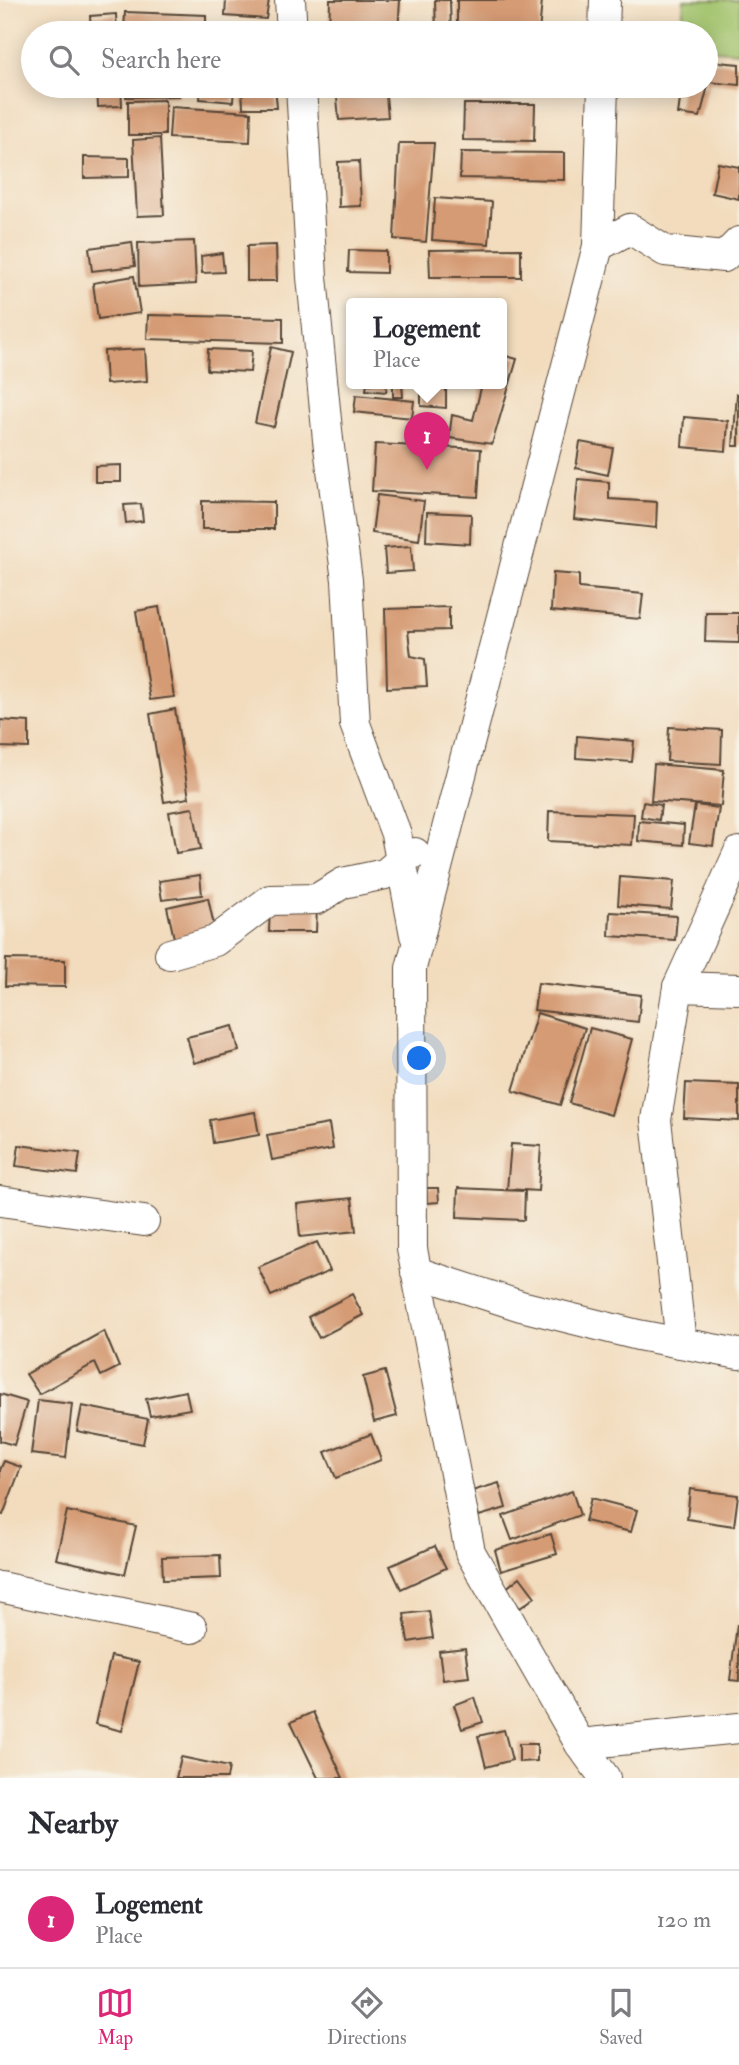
<!DOCTYPE html>
<style>
:root{--surface:#fff;--page:#f2f2f3;--text:#2b2b33;--muted:#7c7c81;--line:#e1e1e2;--accent:#db2777}
body{margin:0;font-family:"IM FELL Double Pica",serif;background:var(--page);color:var(--text)}
.you{position:absolute;left:420px;top:1059px;width:24px;height:24px;margin:-18px;border:5px solid #fff;border-radius:50%;background:#1a73e8;box-shadow:0 0 0 10px #1a73e833}
.badge{display:grid;place-items:center;width:46px;height:46px;border-radius:50%;background:var(--accent);color:#fff;font-size:23px;font-weight:700}
.pin{position:absolute;translate:-50% -58px;filter:drop-shadow(0 2px 4px #0008)}
.pin::after{content:'';position:absolute;top:37px;width:24px;height:21px;background:inherit;clip-path:polygon(0 0,100% 0,50% 100%)}
.popup{position:absolute;left:346px;top:298px;width:161px;height:91px;box-sizing:border-box;display:grid;place-content:center;border-radius:7px;background:var(--surface);filter:drop-shadow(0 2px 5px #0005);font-size:23px;white-space:nowrap;color:var(--muted)}
.popup b{font-size:26px;color:var(--text)}
.popup::after{content:'';position:absolute;left:50%;top:100%;margin-left:-14px;border:14px solid transparent;border-top-color:var(--surface)}
.list{margin:0;padding:0;list-style:none}
h2{display:flex;justify-content:space-between;align-items:center;height:91px;margin:0;padding:0 28px;font-size:30px}
h2 small{font-size:23px;font-weight:400;color:var(--muted)}
.list li{display:grid;grid-template-columns:46px 1fr auto;gap:21px;align-items:center;box-sizing:border-box;height:98px;padding:0 28px;border-top:2px solid var(--line)}
.list b{display:block;font-size:26px;white-space:nowrap}
.list p{margin:0;font-size:23px;white-space:nowrap;color:var(--muted)}
.list em{font-size:23px;font-style:normal;color:var(--muted)}
.icon{flex:none;width:38px;height:38px;fill:none;stroke:currentColor;stroke-width:2;stroke-linecap:round;stroke-linejoin:round}
.map{position:relative;flex:none;width:739px;height:1778px;overflow:hidden}
.search{position:absolute;background:var(--surface);box-shadow:0 4px 18px #0003;left:21px;right:21px;top:21px;height:77px;display:flex;align-items:center;gap:18px;box-sizing:border-box;padding:0 24px;border-radius:38px;color:var(--muted);font-size:26px}
.sheet{height:189px;background:var(--surface)}
nav{display:flex;justify-content:space-around;align-items:center;box-sizing:border-box;height:98px;border-top:2px solid var(--line);background:var(--surface);font-size:19px;color:var(--muted)}
nav a{display:grid;justify-items:center;gap:4px}
nav .on{color:var(--accent)}
.map>svg:first-child{display:block}
.green{fill:#a0c26b;stroke:#6e7644;stroke-width:2}
.building{fill:#d59b74}
.lines{fill:none;stroke-linecap:round;stroke-linejoin:round}
.street-casing{stroke:#564536;stroke-width:32}
.street{stroke:#fff;stroke-width:30}
</style>
<div class="map">
<svg width="739" height="1778" viewBox="0 0 739 1778">
<rect width="100%" height="100%" fill="#f7f3e8"/>
<filter id="ink" filterUnits="userSpaceOnUse"><feTurbulence type="fractalNoise" baseFrequency=".0143" numOctaves="2"/><feDisplacementMap in="SourceGraphic" scale="14" xChannelSelector="R" yChannelSelector="G"/><feConvolveMatrix kernelMatrix="1 2 1 2 8 2 1 2 1" color-interpolation-filters="sRGB"/></filter>
<filter id="wash" filterUnits="userSpaceOnUse"><feTurbulence type="fractalNoise" baseFrequency=".00686" numOctaves="4" result="noise"/><feDisplacementMap in="SourceGraphic" scale="28" xChannelSelector="R" yChannelSelector="G"/><feGaussianBlur stdDeviation="1.57" result="paint"/><feColorMatrix in="noise" values="0 0 0 0 0 0 0 0 0 0 0 0 0 0 0 0 0 1.4 0 .05"/><feComposite in="paint" operator="in"/></filter>
<g filter="url(#wash)">
<rect width="100%" height="100%" fill="#f2dcbd"/>
<path class="green" d="M 684,0 L 739,0 L 739,52 L 706,49 L 706,33 L 681,33 Z"/>
<g id="blocks">
<g class="building">
<path d="M 226,0 L 269,0 L 266,19 L 225,16 Z"/>
<path d="M 330,0 L 400,0 L 398,33 L 329,33 Z"/>
<path d="M 435,0 L 450,0 L 451,33 L 436,33 Z"/>
<path d="M 457,0 L 542,0 L 539,33 L 457,33 Z"/>
<path d="M 125,12 L 206,15 L 206,33 L 124,32 Z"/>
<path d="M 116,14 L 117,33 L 91,33 L 90,16 Z"/>
<path d="M 650,29 L 681,31 L 681,33 L 650,33 Z"/>
<path d="M 706,61 L 739,64 L 739,85 L 709,82 L 700,117 L 678,114 L 682,86 L 706,86 Z"/>
<path d="M 97,86 L 121,86 L 122,106 L 98,107 Z"/>
<path d="M 126,86 L 179,86 L 179,96 L 126,97 Z"/>
<path d="M 201,86 L 234,86 L 233,102 L 200,99 Z"/>
<path d="M 242,86 L 275,86 L 277,108 L 243,108 Z"/>
<path d="M 336,86 L 385,86 L 388,117 L 339,120 Z"/>
<path d="M 165,100 L 165,135 L 128,135 L 128,101 Z"/>
<path d="M 464,104 L 535,104 L 534,141 L 463,140 Z"/>
<path d="M 171,107 L 251,112 L 250,142 L 169,138 Z"/>
<path d="M 160,138 L 164,215 L 137,216 L 133,140 Z"/>
<path d="M 399,143 L 434,143 L 426,242 L 394,239 Z"/>
<path d="M 461,152 L 564,153 L 564,180 L 460,178 Z"/>
<path d="M 84,157 L 129,158 L 129,177 L 84,178 Z"/>
<path d="M 359,161 L 361,206 L 339,207 L 338,162 Z"/>
<path d="M 718,163 L 739,167 L 739,199 L 712,193 Z"/>
<path d="M 435,198 L 492,202 L 489,244 L 432,240 Z"/>
<path d="M 194,241 L 196,284 L 139,287 L 138,243 Z"/>
<path d="M 132,242 L 135,266 L 92,271 L 89,248 Z"/>
<path d="M 276,245 L 277,281 L 247,281 L 247,246 Z"/>
<path d="M 521,249 L 521,277 L 430,277 L 429,250 Z"/>
<path d="M 349,250 L 386,251 L 386,273 L 348,272 Z"/>
<path d="M 222,253 L 224,272 L 202,273 L 201,256 Z"/>
<path d="M 134,276 L 140,313 L 98,319 L 93,283 Z"/>
<path d="M 148,315 L 283,318 L 283,343 L 147,339 Z"/>
<path d="M 271,347 L 291,352 L 274,427 L 255,423 Z"/>
<path d="M 145,349 L 147,381 L 106,384 L 104,351 Z"/>
<path d="M 208,349 L 252,351 L 250,372 L 207,370 Z"/>
<path d="M 502,355 L 517,359 L 492,444 L 449,438 L 452,415 L 473,420 L 482,384 L 502,384 Z"/>
<path d="M 367,384 L 387,384 L 386,392 L 366,390 Z"/>
<path d="M 393,384 L 402,384 L 403,397 L 393,397 Z"/>
<path d="M 421,384 L 446,384 L 446,408 L 421,406 Z"/>
<path d="M 737,394 L 739,394 L 739,446 L 733,446 Z"/>
<path d="M 356,395 L 414,401 L 412,418 L 354,412 Z"/>
<path d="M 684,417 L 728,421 L 726,451 L 682,447 Z"/>
<path d="M 580,442 L 613,448 L 608,475 L 576,468 Z"/>
<path d="M 375,444 L 481,449 L 478,497 L 372,491 Z"/>
<path d="M 121,465 L 121,482 L 95,482 L 95,466 Z"/>
<path d="M 578,479 L 609,482 L 609,499 L 657,502 L 656,528 L 574,519 Z"/>
<path d="M 377,495 L 424,501 L 419,540 L 372,533 Z"/>
<path d="M 202,501 L 274,502 L 274,529 L 202,529 Z"/>
<path d="M 141,504 L 143,521 L 126,523 L 124,505 Z"/>
<path d="M 427,512 L 471,514 L 470,544 L 426,541 Z"/>
<path d="M 411,546 L 413,571 L 386,573 L 384,548 Z"/>
<path d="M 553,573 L 579,575 L 579,588 L 643,594 L 640,619 L 551,611 Z"/>
<path d="M 159,607 L 174,697 L 150,700 L 136,611 Z"/>
<path d="M 449,607 L 449,630 L 408,631 L 411,656 L 425,659 L 427,686 L 387,688 L 385,609 Z"/>
<path d="M 706,613 L 739,613 L 739,643 L 705,642 Z"/>
<path d="M 175,709 L 189,798 L 164,802 L 150,714 Z"/>
<path d="M 0,720 L 29,722 L 29,748 L 0,747 Z"/>
<path d="M 669,727 L 722,730 L 721,764 L 667,761 Z"/>
<path d="M 577,736 L 634,741 L 632,762 L 576,758 Z"/>
<path d="M 654,764 L 724,770 L 721,806 L 651,801 Z"/>
<path d="M 643,802 L 661,805 L 659,820 L 641,817 Z"/>
<path d="M 695,805 L 719,808 L 713,846 L 689,843 Z"/>
<path d="M 193,808 L 201,849 L 176,853 L 169,812 Z"/>
<path d="M 549,811 L 634,814 L 632,845 L 548,841 Z"/>
<path d="M 639,821 L 684,825 L 683,845 L 638,841 Z"/>
<path d="M 200,875 L 202,895 L 162,900 L 159,881 Z"/>
<path d="M 620,877 L 674,881 L 671,909 L 618,905 Z"/>
<path d="M 208,898 L 215,930 L 174,938 L 167,907 Z"/>
<path d="M 270,906 L 317,907 L 316,932 L 269,932 Z"/>
<path d="M 610,912 L 677,916 L 675,940 L 609,936 Z"/>
<path d="M 6,959 L 65,960 L 65,987 L 5,986 Z"/>
<path d="M 538,983 L 641,995 L 638,1022 L 534,1010 Z"/>
<path d="M 537,1013 L 585,1028 L 560,1105 L 513,1091 Z"/>
<path d="M 233,1026 L 239,1051 L 194,1063 L 187,1037 Z"/>
<path d="M 590,1028 L 632,1039 L 611,1115 L 569,1103 Z"/>
<path d="M 686,1083 L 739,1085 L 739,1121 L 684,1118 Z"/>
<path d="M 255,1112 L 259,1135 L 213,1143 L 210,1120 Z"/>
<path d="M 329,1124 L 333,1149 L 272,1160 L 267,1135 Z"/>
<path d="M 511,1144 L 541,1146 L 538,1191 L 507,1189 Z"/>
<path d="M 19,1145 L 80,1153 L 77,1174 L 16,1166 Z"/>
<path d="M 426,1188 L 438,1188 L 439,1202 L 427,1203 Z"/>
<path d="M 458,1188 L 525,1191 L 524,1220 L 457,1217 Z"/>
<path d="M 352,1198 L 356,1231 L 300,1237 L 297,1204 Z"/>
<path d="M 317,1242 L 330,1271 L 271,1296 L 258,1267 Z"/>
<path d="M 352,1294 L 363,1315 L 319,1338 L 308,1317 Z"/>
<path d="M 104,1331 L 119,1367 L 101,1376 L 95,1363 L 39,1394 L 26,1374 Z"/>
<path d="M 385,1371 L 397,1416 L 374,1422 L 363,1377 Z"/>
<path d="M 186,1391 L 190,1409 L 150,1416 L 146,1399 Z"/>
<path d="M 0,1394 L 27,1402 L 14,1445 L 0,1441 Z"/>
<path d="M 38,1400 L 72,1404 L 66,1458 L 31,1454 Z"/>
<path d="M 82,1406 L 148,1419 L 143,1444 L 77,1431 Z"/>
<path d="M 371,1434 L 381,1460 L 336,1478 L 325,1452 Z"/>
<path d="M 4,1461 L 21,1467 L 3,1515 L 0,1514 L 0,1470 Z"/>
<path d="M 499,1483 L 506,1508 L 479,1516 L 472,1491 Z"/>
<path d="M 690,1489 L 738,1495 L 734,1526 L 687,1519 Z"/>
<path d="M 572,1491 L 580,1515 L 512,1540 L 503,1516 Z"/>
<path d="M 591,1498 L 637,1510 L 631,1532 L 585,1521 Z"/>
<path d="M 67,1511 L 136,1526 L 125,1574 L 56,1559 Z"/>
<path d="M 551,1534 L 557,1554 L 501,1571 L 495,1550 Z"/>
<path d="M 435,1546 L 446,1568 L 401,1589 L 390,1566 Z"/>
<path d="M 220,1555 L 221,1578 L 163,1580 L 162,1557 Z"/>
<path d="M 520,1577 L 535,1597 L 520,1608 L 505,1589 Z"/>
<path d="M 429,1611 L 433,1638 L 408,1642 L 404,1614 Z"/>
<path d="M 737,1625 L 739,1625 L 739,1681 L 730,1680 Z"/>
<path d="M 465,1648 L 469,1677 L 443,1680 L 439,1651 Z"/>
<path d="M 111,1656 L 139,1662 L 122,1731 L 95,1724 Z"/>
<path d="M 475,1697 L 483,1722 L 462,1729 L 454,1705 Z"/>
<path d="M 313,1712 L 343,1778 L 318,1778 L 291,1722 Z"/>
<path d="M 504,1730 L 512,1760 L 486,1767 L 478,1736 Z"/>
<path d="M 519,1744 L 537,1744 L 537,1761 L 519,1762 Z"/>
<path d="M 181,1757 L 229,1767 L 227,1778 L 176,1778 Z"/>
</g>
</g>
</g>
<g filter="url(#ink)">
<use href="#blocks" fill-opacity="0" stroke="#564536" stroke-width="2"/>
<g class="lines">
<g class="street-casing">
<g id="street">
<path d="M 290,0 L 292,33"/>
<path d="M 604,33 L 605,0"/>
<path d="M 301,86 L 312,277 L 328,440 L 347,580 L 355,724 L 396,834 L 415,935"/>
<path d="M 603,86 L 598,246 L 411,968 L 412,1249 L 470,1552 L 580,1744 L 605,1778"/>
<path d="M 598,246 L 630,229 L 665,251 L 724,257 L 739,242"/>
<path d="M 170,954 L 215,941 L 270,900 L 317,899 L 343,883 L 385,874 L 407,855 L 415,853"/>
<path d="M 678,987 L 739,989"/>
<path d="M 0,1201 L 144,1221"/>
<path d="M 416,1272 L 521,1306 L 638,1335 L 739,1354"/>
<path d="M 681,1343 L 656,1120 L 678,987 L 739,852"/>
<path d="M 0,1587 L 192,1628"/>
<path d="M 580,1744 L 739,1728"/>
</g>
</g>
<use href="#street" class="street"/>
</g>
</g>
</svg>
<div class="you"></div>
<div class="pin badge" style="left:427px;top:470px">1</div>
<div class="popup"><b>Logement</b>Place</div>
<div class="search"><svg class="icon" aria-label="search" viewBox="0 0 24 24"><circle cx="10" cy="10" r="6"/><path d="M15 15l6 6"/></svg>Search here</div>
</div>
<section class="sheet">
<h2>Nearby<small></small></h2>
<ul class="list">
<li><span class="badge">1</span><div><b>Logement</b><p>Place</p></div><em>120 m</em></li>
</ul>
</section>
<nav>
<a class="on"><svg class="icon" aria-label="map" viewBox="0 0 24 24"><path d="M3 6l6-2 6 2 6-2v14l-6 2-6-2-6 2zM9 4v14M15 6v14"/></svg>Map</a>
<a><svg class="icon" aria-label="directions" viewBox="0 0 24 24"><path d="M12 3l9 9-9 9-9-9zM9 14v-3h6M13 9l2 2-2 2"/></svg>Directions</a>
<a><svg class="icon" aria-label="saved" viewBox="0 0 24 24"><path d="M7 4h10v16l-5-4-5 4z"/></svg>Saved</a>
</nav>
